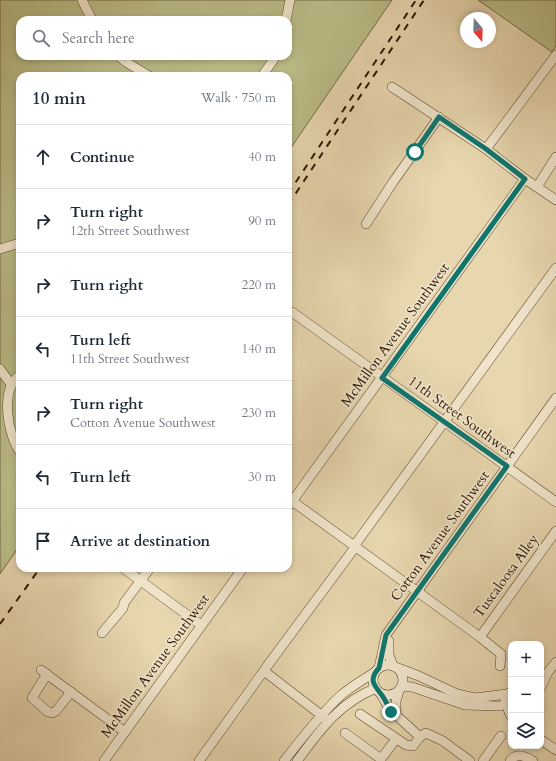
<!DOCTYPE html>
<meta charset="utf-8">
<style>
:root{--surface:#fff;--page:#f6f6f7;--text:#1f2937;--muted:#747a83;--line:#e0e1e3}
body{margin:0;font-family:Cardo,serif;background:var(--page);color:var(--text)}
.controls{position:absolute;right:12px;bottom:12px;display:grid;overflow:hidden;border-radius:8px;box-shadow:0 2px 6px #0003}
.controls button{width:36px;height:36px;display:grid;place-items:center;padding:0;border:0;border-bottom:1px solid var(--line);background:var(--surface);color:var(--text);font:20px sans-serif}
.compass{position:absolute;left:460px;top:12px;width:36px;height:36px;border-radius:50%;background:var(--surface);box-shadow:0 2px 6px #0003;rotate:161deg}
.stop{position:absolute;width:12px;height:12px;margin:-9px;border:3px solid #0f766e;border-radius:50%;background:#fff}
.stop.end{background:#0f766e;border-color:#fff;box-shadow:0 1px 4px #0008}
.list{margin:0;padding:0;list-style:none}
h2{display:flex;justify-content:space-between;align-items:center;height:52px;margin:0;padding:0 16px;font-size:17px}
h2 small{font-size:13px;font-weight:400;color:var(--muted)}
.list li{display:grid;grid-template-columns:26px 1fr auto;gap:12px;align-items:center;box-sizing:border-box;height:64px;padding:0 16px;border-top:1px solid var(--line)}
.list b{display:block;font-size:15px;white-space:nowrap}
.list p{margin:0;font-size:13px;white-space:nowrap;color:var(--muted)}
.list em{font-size:13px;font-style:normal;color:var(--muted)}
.icon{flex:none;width:22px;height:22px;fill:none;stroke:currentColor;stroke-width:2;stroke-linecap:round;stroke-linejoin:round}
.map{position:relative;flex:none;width:556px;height:761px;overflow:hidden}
.search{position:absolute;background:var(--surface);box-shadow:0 2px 6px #0003;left:16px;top:16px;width:276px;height:44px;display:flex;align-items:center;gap:10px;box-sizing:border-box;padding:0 14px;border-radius:12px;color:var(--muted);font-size:15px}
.panel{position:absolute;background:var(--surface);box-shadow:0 2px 6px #0003;left:16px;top:72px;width:276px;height:500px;border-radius:12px}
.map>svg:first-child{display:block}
.green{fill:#babc87;stroke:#746a44;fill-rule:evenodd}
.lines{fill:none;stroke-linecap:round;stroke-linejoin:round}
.minor-casing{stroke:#5c472c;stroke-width:10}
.minor{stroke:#efe4ca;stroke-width:9}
.rail{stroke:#2e1700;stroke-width:2;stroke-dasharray:7 7;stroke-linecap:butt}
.route{stroke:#0f766e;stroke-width:5}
.labels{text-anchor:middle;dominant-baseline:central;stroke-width:3.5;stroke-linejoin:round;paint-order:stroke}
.street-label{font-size:14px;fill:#2e1700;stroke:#efe4ca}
</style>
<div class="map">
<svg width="556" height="761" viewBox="0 0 556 761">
<rect width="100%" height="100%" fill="#e7d6ae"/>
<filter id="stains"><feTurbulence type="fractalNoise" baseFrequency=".005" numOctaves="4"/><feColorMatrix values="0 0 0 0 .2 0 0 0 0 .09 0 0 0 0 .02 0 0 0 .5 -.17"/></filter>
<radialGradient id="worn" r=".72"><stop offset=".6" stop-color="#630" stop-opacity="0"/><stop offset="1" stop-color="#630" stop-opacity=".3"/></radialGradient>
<g class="green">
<path d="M 0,0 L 392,0 L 288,152 L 288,76 L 20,76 L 20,545 L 0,574 ZM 20,20 L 288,20 L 288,56 L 20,56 Z"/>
<path d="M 478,0 L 556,0 L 556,46 L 552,52 Z"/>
</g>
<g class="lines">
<g class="minor-casing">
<g id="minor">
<path d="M 82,0 L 92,20"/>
<path d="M 286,20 L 290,0"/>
<path d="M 119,56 L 126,62 L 149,76"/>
<path d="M 262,76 L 276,56"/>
<path d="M 392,87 L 486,149 L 525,179 L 556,200"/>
<path d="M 486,149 L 556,55"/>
<path d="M 537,187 L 556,157"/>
<path d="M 366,224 L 393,182 L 439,117"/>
<path d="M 0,249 L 20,243"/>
<path d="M 292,312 L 556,502"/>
<path d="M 0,369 L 10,383"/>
<path d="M 20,375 C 0,389 7,433 20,452"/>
<path d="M 288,498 L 480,637 L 501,654 L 500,666"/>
<path d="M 288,507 L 525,179"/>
<path d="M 123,568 L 201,625"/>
<path d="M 102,633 L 123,608 L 124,603 L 150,568"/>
<path d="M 480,637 L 556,531"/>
<path d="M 389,641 L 389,655 L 393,666"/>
<circle cx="388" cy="680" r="15"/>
<path d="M 379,668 L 386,635 L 556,398"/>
<path d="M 398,668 L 419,676 L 457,694 L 475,698 L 507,694 L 511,692"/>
<path d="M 41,670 L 125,732"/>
<path d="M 264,671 L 325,718"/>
<path d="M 47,674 L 32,698 L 48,712 L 52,713 L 56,711 L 71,692"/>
<path d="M 402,686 L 412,687 L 465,705 L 499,706 L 511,703"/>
<path d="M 541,687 L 548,672 L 556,662"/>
<path d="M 381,694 L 391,712 L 396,715 L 396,701 L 399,691"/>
<path d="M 505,699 L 509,712 L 511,716"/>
<path d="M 360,714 L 406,745 L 413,746 L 420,737"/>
<path d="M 396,715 L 420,737 L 426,733 L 443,741 L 470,761"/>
<path d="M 345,733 L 381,759 L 396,739"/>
<path d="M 541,740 L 556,750"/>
<path d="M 104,761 L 243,568"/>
<path d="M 199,761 L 268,665 L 353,550 L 357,542 L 556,268"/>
<path d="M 284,761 C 301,739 319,716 339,697 C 350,687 363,680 375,672"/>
<path d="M 297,761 C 320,730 339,703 376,688"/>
<path d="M 483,761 L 501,736"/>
<path d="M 510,761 C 516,752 525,756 533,761"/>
</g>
</g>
<use href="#minor" class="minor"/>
<g class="rail">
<path d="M 288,194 L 416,0"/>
<path d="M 288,205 L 424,0"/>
<path d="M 0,624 L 40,568"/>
</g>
</g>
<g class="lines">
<path class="route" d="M 391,712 C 388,706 385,699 381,694 C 373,684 369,679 379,668 L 386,635 L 507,466 L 382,378 L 525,179 L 486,149 L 439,117 L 415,152"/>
</g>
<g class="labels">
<g class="street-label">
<text transform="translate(395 335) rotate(-54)">McMillon Avenue Southwest</text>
<text transform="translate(462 417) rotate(36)">11th Street Southwest</text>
<text transform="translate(440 536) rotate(-54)">Cotton Avenue Southwest</text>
<text transform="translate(506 576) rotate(-54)">Tuscaloosa Alley</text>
<text transform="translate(155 666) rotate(-54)">McMillon Avenue Southwest</text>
</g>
</g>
<rect width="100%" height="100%" filter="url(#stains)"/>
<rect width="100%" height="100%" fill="url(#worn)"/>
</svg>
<div class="controls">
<button>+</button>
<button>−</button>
<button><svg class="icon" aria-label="layers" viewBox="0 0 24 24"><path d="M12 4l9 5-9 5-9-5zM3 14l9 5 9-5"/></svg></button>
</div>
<svg class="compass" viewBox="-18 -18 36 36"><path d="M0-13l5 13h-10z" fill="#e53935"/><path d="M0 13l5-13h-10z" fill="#747a83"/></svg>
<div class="stop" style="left:415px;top:152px"></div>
<div class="stop end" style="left:391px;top:712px"></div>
<div class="search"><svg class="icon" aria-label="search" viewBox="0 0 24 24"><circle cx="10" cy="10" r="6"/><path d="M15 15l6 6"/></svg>Search here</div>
<section class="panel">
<h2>10 min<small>Walk · 750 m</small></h2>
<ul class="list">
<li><svg class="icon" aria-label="ahead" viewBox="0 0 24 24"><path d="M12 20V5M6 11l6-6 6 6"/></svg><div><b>Continue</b></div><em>40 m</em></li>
<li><svg class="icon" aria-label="right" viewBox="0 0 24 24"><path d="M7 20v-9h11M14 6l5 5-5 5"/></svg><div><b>Turn right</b><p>12th Street Southwest</p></div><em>90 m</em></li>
<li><svg class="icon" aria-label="right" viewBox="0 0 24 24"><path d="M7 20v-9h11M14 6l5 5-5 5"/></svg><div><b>Turn right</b></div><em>220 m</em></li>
<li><svg class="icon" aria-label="left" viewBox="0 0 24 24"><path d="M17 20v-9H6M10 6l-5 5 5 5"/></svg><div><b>Turn left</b><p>11th Street Southwest</p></div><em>140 m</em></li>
<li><svg class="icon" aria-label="right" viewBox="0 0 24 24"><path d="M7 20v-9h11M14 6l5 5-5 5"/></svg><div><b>Turn right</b><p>Cotton Avenue Southwest</p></div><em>230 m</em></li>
<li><svg class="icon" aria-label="left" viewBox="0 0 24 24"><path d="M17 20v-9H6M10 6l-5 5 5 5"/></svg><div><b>Turn left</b></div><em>30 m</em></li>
<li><svg class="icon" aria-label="arrive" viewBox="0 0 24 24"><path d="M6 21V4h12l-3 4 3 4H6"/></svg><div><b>Arrive at destination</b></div></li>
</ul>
</section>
</div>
